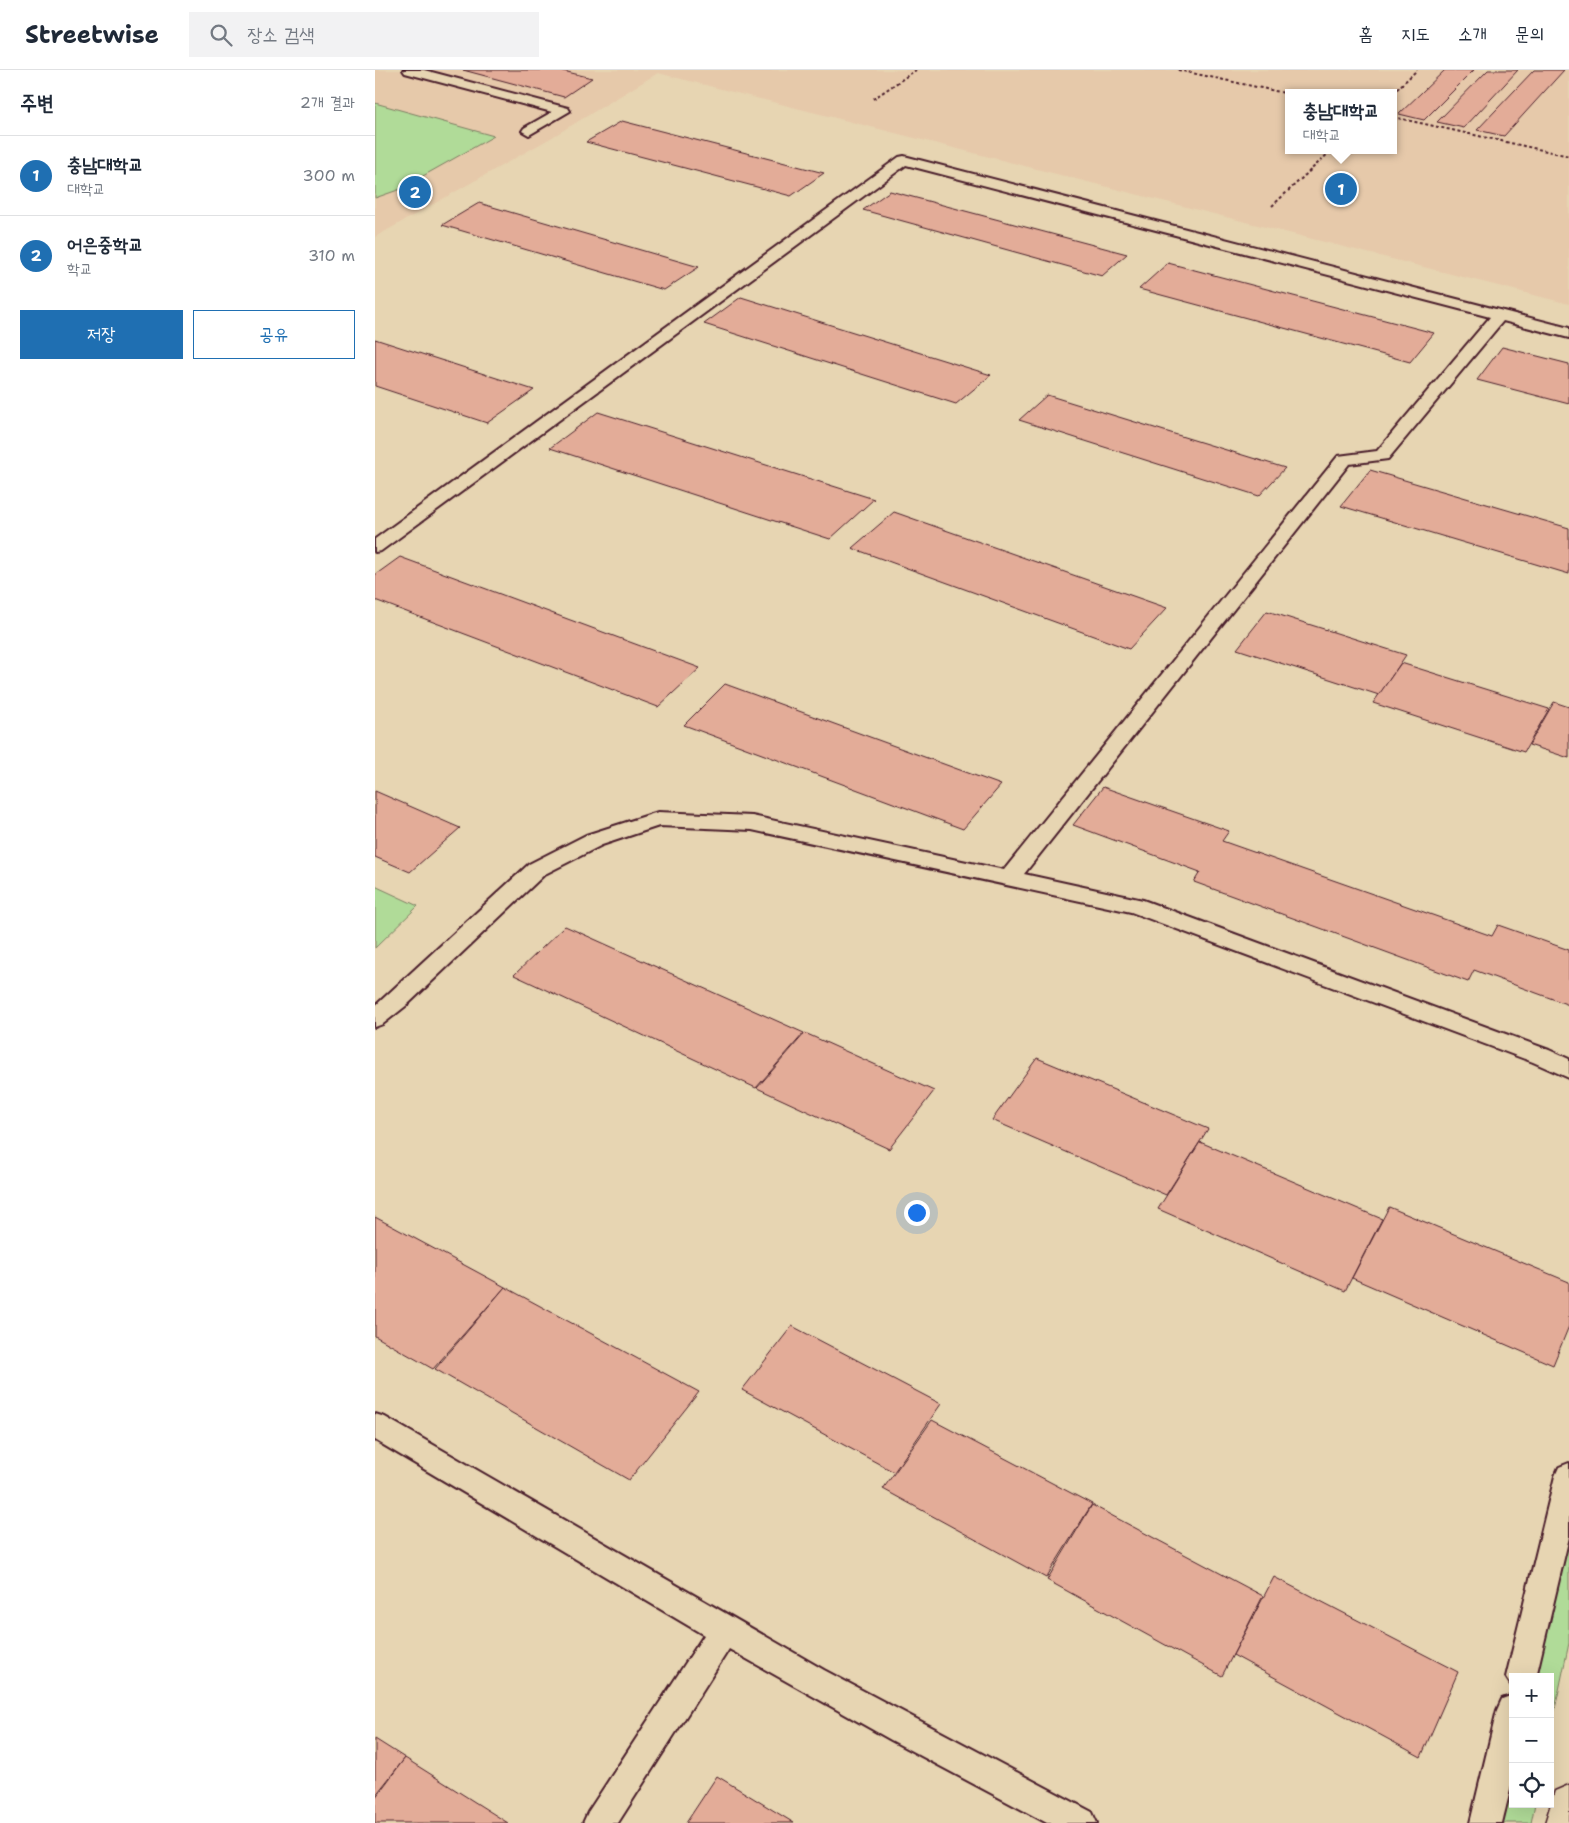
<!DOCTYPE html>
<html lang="ko">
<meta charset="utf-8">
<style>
:root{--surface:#fff;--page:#f2f2f3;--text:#1f2937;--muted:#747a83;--line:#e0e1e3;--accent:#1f6fb2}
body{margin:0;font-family:"Shantell Sans","Poor Story",sans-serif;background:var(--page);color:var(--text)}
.controls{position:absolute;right:15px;bottom:15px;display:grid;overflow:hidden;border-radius:0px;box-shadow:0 5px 20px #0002}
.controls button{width:45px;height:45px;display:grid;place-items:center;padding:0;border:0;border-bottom:1px solid var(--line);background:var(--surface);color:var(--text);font:25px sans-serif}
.you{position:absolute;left:541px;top:1142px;width:18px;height:18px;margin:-12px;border:4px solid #fff;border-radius:50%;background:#1a73e8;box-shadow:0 0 0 8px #1a73e833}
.badge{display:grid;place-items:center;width:32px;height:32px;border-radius:50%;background:var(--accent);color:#fff;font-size:16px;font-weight:700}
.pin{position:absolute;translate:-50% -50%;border:2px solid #fff;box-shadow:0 1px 5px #0006}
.popup{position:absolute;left:910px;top:19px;width:112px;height:65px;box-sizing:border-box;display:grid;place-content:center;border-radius:0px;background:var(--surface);filter:drop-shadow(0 1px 4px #0005);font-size:16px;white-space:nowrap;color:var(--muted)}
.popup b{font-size:19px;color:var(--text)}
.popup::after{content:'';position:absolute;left:50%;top:100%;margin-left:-10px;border:10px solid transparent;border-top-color:var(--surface)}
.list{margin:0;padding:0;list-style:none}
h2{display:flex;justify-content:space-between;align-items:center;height:65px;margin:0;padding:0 20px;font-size:21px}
h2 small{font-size:16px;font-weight:400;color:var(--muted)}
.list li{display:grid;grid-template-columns:32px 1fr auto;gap:15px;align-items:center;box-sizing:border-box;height:80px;padding:0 20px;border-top:1px solid var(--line)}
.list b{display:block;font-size:19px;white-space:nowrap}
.list p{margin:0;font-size:16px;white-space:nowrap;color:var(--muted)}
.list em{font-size:16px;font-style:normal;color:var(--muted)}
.actions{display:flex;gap:10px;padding:15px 20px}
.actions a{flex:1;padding:11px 0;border:1px solid var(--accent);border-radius:0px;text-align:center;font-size:18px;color:var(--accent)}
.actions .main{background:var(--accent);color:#fff}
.icon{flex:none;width:28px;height:28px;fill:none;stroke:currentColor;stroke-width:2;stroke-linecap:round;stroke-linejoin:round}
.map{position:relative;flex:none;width:1194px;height:1753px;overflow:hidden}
header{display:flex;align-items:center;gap:30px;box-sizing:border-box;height:70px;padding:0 25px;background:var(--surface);border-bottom:1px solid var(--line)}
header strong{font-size:24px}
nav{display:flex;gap:28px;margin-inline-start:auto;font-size:18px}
.search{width:350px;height:45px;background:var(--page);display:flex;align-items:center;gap:12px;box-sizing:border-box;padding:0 18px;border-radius:0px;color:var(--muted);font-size:19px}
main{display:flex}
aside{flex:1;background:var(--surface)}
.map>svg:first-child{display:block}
.built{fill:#e6c9aa;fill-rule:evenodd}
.green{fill:#b0db98;stroke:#7d7d62}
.building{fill:#e3ac98;stroke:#4a1f2b}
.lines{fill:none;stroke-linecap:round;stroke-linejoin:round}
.lane-casing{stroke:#4a1f2b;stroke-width:4}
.street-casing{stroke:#4a1f2b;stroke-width:3}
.path{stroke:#4a1f2b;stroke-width:2;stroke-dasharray:3 2.5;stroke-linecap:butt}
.lane{fill:#e7d5b2;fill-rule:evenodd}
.street{fill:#e7d5b2;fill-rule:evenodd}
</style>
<header>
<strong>Streetwise</strong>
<div class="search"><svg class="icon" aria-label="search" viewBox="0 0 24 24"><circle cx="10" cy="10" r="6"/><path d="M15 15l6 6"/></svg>장소 검색</div>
<nav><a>홈</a><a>지도</a><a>소개</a><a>문의</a></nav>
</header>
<main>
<aside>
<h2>주변<small>2개 결과</small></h2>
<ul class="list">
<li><span class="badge">1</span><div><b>충남대학교</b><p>대학교</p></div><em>300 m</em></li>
<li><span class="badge">2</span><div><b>어은중학교</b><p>학교</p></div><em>310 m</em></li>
</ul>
<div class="actions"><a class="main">저장</a><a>공유</a></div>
</aside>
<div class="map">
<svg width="1194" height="1753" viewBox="0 0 1194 1753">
<rect width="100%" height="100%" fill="#e7d5b2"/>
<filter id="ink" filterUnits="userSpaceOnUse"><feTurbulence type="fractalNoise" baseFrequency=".02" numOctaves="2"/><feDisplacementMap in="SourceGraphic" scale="10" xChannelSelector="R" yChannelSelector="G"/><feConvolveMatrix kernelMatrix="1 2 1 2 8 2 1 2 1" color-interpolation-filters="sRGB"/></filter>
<g filter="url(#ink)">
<path class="built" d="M 0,0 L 1194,0 L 1194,234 L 283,3 L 174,69 L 0,167 ZM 914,23 L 1018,23 L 1018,80 L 914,80 Z"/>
<g class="green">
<path d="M 0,33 L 119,66 L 23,120 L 0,128 Z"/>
<path d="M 0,816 L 43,836 L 0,878 Z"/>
<path d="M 1194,1443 L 1194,1573 L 1175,1663 L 1175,1607 L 1154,1607 Z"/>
<path d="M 1138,1672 L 1138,1734 L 1160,1734 L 1156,1753 L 1118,1753 Z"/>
</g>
<g class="building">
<path d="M 88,0 L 184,0 L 217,8 L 189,27 Z"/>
<path d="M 1070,0 L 1099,0 L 1049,50 L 1024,44 Z"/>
<path d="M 1113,0 L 1143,0 L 1089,58 L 1062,52 Z"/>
<path d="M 1159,0 L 1189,0 L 1129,66 L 1102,60 Z"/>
<path d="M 247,51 L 449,103 L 416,126 L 211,72 Z"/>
<path d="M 515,121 L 752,184 L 727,206 L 488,140 Z"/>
<path d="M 104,133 L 324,197 L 289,220 L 67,155 Z"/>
<path d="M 793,193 L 1059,263 L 1035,292 L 764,219 Z"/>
<path d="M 366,227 L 616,305 L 581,334 L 329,254 Z"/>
<path d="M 0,269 L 159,320 L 112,353 L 0,316 Z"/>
<path d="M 1127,277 L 1194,294 L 1194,334 L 1102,310 Z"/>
<path d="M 672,325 L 910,398 L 884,426 L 644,350 Z"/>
<path d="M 223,342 L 499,429 L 455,469 L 175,378 Z"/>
<path d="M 995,400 L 1194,458 L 1194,504 L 966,436 Z"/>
<path d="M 519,442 L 792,538 L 754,579 L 477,478 Z"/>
<path d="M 25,487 L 325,598 L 283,637 L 0,530 L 0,505 Z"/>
<path d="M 892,541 L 1031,585 L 1004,625 L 862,579 Z"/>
<path d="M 1026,593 L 1174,639 L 1149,682 L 998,633 Z"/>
<path d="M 350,614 L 626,715 L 588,759 L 309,655 Z"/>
<path d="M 1179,632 L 1194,637 L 1194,688 L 1154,675 Z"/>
<path d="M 728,717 L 854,761 L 847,771 L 1117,866 L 1123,855 L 1194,880 L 1194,935 L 1099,900 L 1093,912 L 819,812 L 825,802 L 698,755 Z"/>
<path d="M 0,721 L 85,758 L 35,802 L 0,787 Z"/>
<path d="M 190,856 L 306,908 L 429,963 L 381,1018 L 139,905 Z"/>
<path d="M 430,963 L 559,1021 L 514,1079 L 382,1018 Z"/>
<path d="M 662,988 L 833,1059 L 791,1125 L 617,1050 Z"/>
<path d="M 825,1072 L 1007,1149 L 970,1221 L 783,1139 Z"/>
<path d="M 1014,1137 L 1194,1212 L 1194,1256 L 1178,1295 L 977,1208 Z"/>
<path d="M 0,1147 L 130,1217 L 58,1299 L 0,1266 Z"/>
<path d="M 130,1217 L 324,1322 L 254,1410 L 60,1299 Z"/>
<path d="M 417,1256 L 566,1334 L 519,1402 L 367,1320 Z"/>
<path d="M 557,1350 L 717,1434 L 671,1508 L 508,1419 Z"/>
<path d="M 717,1435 L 888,1526 L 847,1606 L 672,1510 Z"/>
<path d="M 899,1507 L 1083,1602 L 1046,1687 L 858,1585 Z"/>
<path d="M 0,1669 L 30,1688 L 0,1726 Z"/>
<path d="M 30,1688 L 133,1753 L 0,1753 L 0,1728 Z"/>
<path d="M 342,1706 L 419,1753 L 311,1753 Z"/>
</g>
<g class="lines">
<g class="lane-casing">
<g id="lane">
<path d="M 28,0 L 49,0 L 193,38 L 195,41 L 154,65 L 147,61 L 149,58 L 177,42 L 30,3 Z"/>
<path d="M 529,86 L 1194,258 L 1194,268 L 1128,251 L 1013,389 L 974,394 L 649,804 L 768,830 L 1174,980 L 1194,989 L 1194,1008 L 1158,992 L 756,842 L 377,760 L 284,756 L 227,775 L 170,804 L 32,935 L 8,954 L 0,957 L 0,936 L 154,794 L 211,765 L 283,742 L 377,746 L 629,800 L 963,386 L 1002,381 L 1115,247 L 531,95 L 6,481 L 0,482 L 0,469 L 524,87 Z"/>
<path d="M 0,1344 L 10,1347 L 449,1600 L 717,1742 L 722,1753 L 672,1753 L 516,1670 L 354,1579 L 243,1753 L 208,1753 L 213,1742 L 329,1565 L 0,1370 Z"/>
<path d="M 1194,1393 L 1194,1467 L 1161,1607 L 1138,1607 L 1138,1618 L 1131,1607 L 1180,1406 L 1184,1397 Z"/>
<path d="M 1138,1625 L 1138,1708 L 1127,1753 L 1095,1753 L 1122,1640 L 1127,1629 Z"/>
</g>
</g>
<g class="street-casing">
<path id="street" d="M 1194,1715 L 1194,1753 L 1170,1753 L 1180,1721 Z"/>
</g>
<g class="path">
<path d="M 803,0 L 914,24"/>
<path d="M 1018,23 L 1042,0"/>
<path d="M 498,29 L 541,0"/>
<path d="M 1018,47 L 1194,86"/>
<path d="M 897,136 L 957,80"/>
</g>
<use href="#lane" class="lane"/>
<use href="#street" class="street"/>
</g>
</g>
</svg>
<div class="controls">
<button>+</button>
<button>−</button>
<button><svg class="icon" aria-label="locate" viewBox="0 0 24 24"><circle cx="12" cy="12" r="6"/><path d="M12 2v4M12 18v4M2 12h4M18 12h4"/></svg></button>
</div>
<div class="you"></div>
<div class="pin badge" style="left:966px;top:119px">1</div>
<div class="popup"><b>충남대학교</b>대학교</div>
<div class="pin badge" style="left:40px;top:122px">2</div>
</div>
</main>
